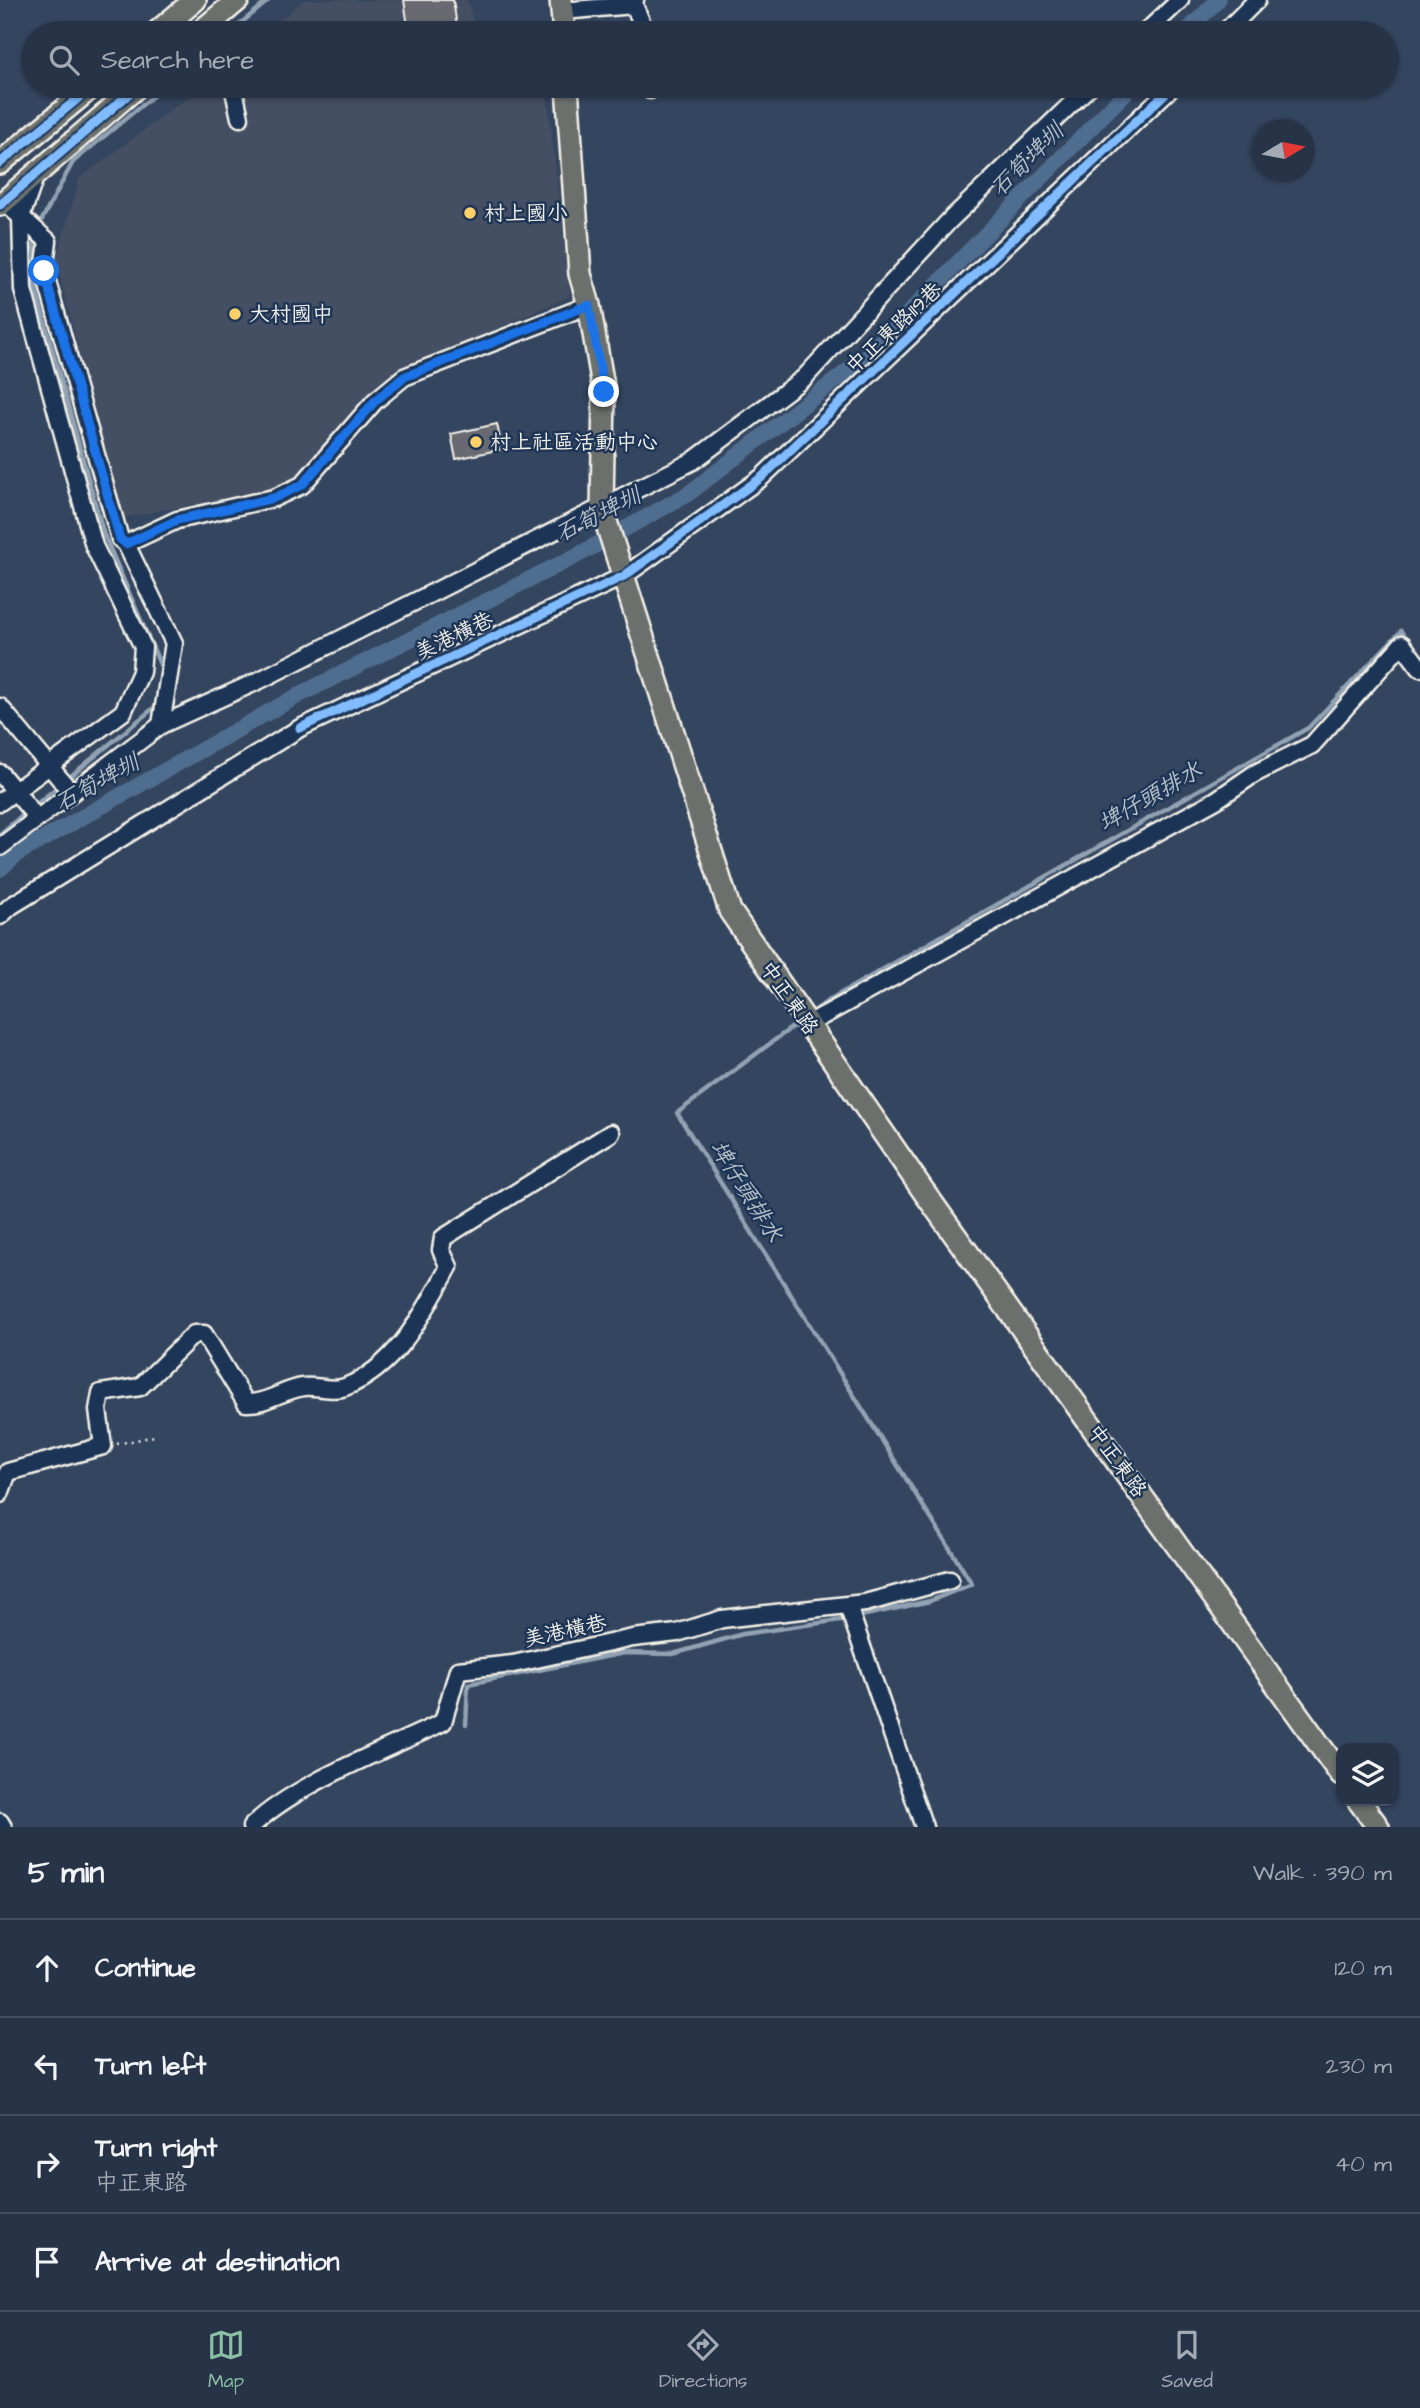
<!DOCTYPE html>
<meta charset="utf-8">
<style>
:root{--surface:#273447;--page:#2f3c4e;--text:#f1f3f6;--muted:#a4aab4;--line:#434f60;--accent:#8abfa5}
body{margin:0;font-family:"Architects Daughter","LXGW WenKai TC",sans-serif;background:var(--page);color:var(--text)}
.controls{position:absolute;right:21px;bottom:21px;display:grid;overflow:hidden;border-radius:14px;box-shadow:0 2px 5px #0004}
.controls button{width:63px;height:63px;display:grid;place-items:center;padding:0;border:0;border-bottom:2px solid var(--line);background:var(--surface);color:var(--text);font:35px sans-serif}
.compass{position:absolute;left:1252px;top:119px;width:63px;height:63px;border-radius:50%;background:var(--surface);box-shadow:0 2px 5px #0004;rotate:80deg}
.stop{position:absolute;width:21px;height:21px;margin:-16px;border:5px solid #1a73e8;border-radius:50%;background:#fff}
.stop.end{background:#1a73e8;border-color:#fff;box-shadow:0 2px 7px #0008}
.list{margin:0;padding:0;list-style:none}
h2{display:flex;justify-content:space-between;align-items:center;height:91px;margin:0;padding:0 28px;font-size:30px}
h2 small{font-size:23px;font-weight:400;color:var(--muted)}
.list li{display:grid;grid-template-columns:46px 1fr auto;gap:21px;align-items:center;box-sizing:border-box;height:98px;padding:0 28px;border-top:2px solid var(--line)}
.list b{display:block;font-size:26px;white-space:nowrap}
.list p{margin:0;font-size:23px;white-space:nowrap;color:var(--muted)}
.list em{font-size:23px;font-style:normal;color:var(--muted)}
.icon{flex:none;width:38px;height:38px;fill:none;stroke:currentColor;stroke-width:2;stroke-linecap:round;stroke-linejoin:round}
.map{position:relative;flex:none;width:1420px;height:1827px;overflow:hidden}
.search{position:absolute;background:var(--surface);box-shadow:0 2px 5px #0004;left:21px;right:21px;top:21px;height:77px;display:flex;align-items:center;gap:18px;box-sizing:border-box;padding:0 24px;border-radius:38px;color:var(--muted);font-size:26px}
.sheet{height:483px;background:var(--surface)}
nav{display:flex;justify-content:space-around;align-items:center;box-sizing:border-box;height:98px;border-top:2px solid var(--line);background:var(--surface);font-size:19px;color:var(--muted)}
nav a{display:grid;justify-items:center;gap:4px}
nav .on{color:var(--accent)}
.map>svg:first-child{display:block}
.built{fill:#445064}
.lines{fill:none;stroke-linecap:round;stroke-linejoin:round}
.stream{stroke:#91a2b3;stroke-width:4.5}
.canal{stroke:#4f6d8f;stroke-width:16}
.building{fill:#686971;stroke:#f4f1e8;stroke-width:2}
.minor-casing{stroke:#f4f1e8;stroke-width:21}
.major-casing{stroke:#f4f1e8;stroke-width:26}
.path{stroke:#f4f1e8;stroke-width:2.5;stroke-dasharray:2 5;stroke-linecap:butt}
.minor{stroke:#1d3557;stroke-width:16}
.major{stroke:#6c706d;stroke-width:21}
.cycleway-casing{stroke:#1d3557;stroke-width:13}
.cycleway{stroke:#80bcff;stroke-width:9}
.route{stroke:#1a73e8;stroke-width:9}
.poi-dot{fill:#ffd166;stroke:#1d3557;stroke-width:2.5}
.labels{text-anchor:middle;dominant-baseline:central;stroke-width:5;stroke-linejoin:round;paint-order:stroke}
.poi-label{font-size:21px;fill:#f4f1e8;stroke:#1d3557;text-anchor:start}
.street-label{font-size:21px;fill:#f4f1e8;stroke:#1d3557}
.water-label{font-size:23px;font-style:italic;fill:#bac3c9;stroke:#1d3557}
</style>
<div class="map">
<svg width="1420" height="1827" viewBox="0 0 1420 1827">
<rect width="100%" height="100%" fill="#34455f"/>
<filter id="ink" filterUnits="userSpaceOnUse"><feTurbulence type="fractalNoise" baseFrequency=".0143" numOctaves="2"/><feDisplacementMap in="SourceGraphic" scale="14" xChannelSelector="R" yChannelSelector="G"/><feConvolveMatrix kernelMatrix="1 2 1 2 8 2 1 2 1" color-interpolation-filters="sRGB"/></filter>
<g filter="url(#ink)">
<g class="built">
<path d="M 303,0 L 467,0 L 477,33 L 266,33 Z"/>
<path d="M 203,86 L 546,86 L 570,296 L 410,367 L 358,411 L 289,486 L 122,518 L 56,261 L 80,178 Z"/>
</g>
<g class="lines">
<g class="stream">
<path d="M 229,33 L 269,0"/>
<path d="M 38,227 L 73,162 L 165,86"/>
<path d="M 36,236 L 31,273 L 104,535 L 162,669"/>
<path d="M 33,807 L 156,706 L 158,695"/>
<path d="M 0,834 L 26,812"/>
<path d="M 809,1015 L 829,1000 L 1308,728 L 1401,631 L 1409,642"/>
<path d="M 466,1725 L 468,1684 L 624,1653 L 673,1654 L 743,1634 L 847,1619 L 930,1601 L 972,1584 L 677,1113 L 799,1022"/>
</g>
<g class="canal">
<path d="M 1185,33 L 1218,0"/>
<path d="M 0,869 L 17,854 L 299,695 L 576,556 L 688,494 L 863,359 L 1132,86"/>
</g>
</g>
<g class="building">
<path d="M 404,0 L 453,0 L 458,33 L 409,33 Z"/>
<path d="M 497,424 L 502,449 L 456,459 L 451,434 Z"/>
</g>
<g class="lines">
<g class="minor-casing">
<g id="minor">
<path d="M 634,5 L 646,33"/>
<path d="M 562,11 L 634,5 L 635,0"/>
<path d="M 1145,33 L 1180,0"/>
<path d="M 1224,33 L 1257,0"/>
<path d="M 233,86 L 240,118"/>
<path d="M 650,86 L 650,90"/>
<path d="M 4,202 L 48,241 L 44,271 L 120,539 L 126,544 L 174,643 L 161,725"/>
<path d="M 126,544 L 177,520 L 274,498 L 302,485 L 375,401 L 404,377 L 589,305"/>
<path d="M 0,707 L 71,792"/>
<path d="M 0,773 L 37,818"/>
<path d="M 0,802 L 123,712 L 141,672 L 143,647 L 94,546 L 23,290 L 21,217 L 36,174"/>
<path d="M 0,847 L 161,725 L 258,681 L 693,461 L 804,378 L 949,221 L 1090,86"/>
<path d="M 0,916 L 11,906 L 300,728 L 624,576 L 761,478 L 1173,86"/>
<path d="M 808,1024 L 1216,800 L 1254,774 L 1312,745 L 1402,644 L 1420,668"/>
<path d="M 0,1494 L 8,1472 L 103,1446 L 98,1410 L 101,1393 L 140,1387 L 194,1334 L 204,1334 L 246,1403 C 266,1404 283,1390 303,1387 C 316,1385 333,1392 345,1387 C 397,1367 424,1312 449,1267 L 441,1250 L 443,1238 L 611,1133"/>
<path d="M 848,1606 L 924,1827"/>
<path d="M 0,1822 L 3,1827"/>
<path d="M 251,1827 C 294,1784 386,1750 443,1722 L 458,1670 L 513,1664 L 633,1638 L 677,1633 L 722,1619 L 865,1603 L 950,1580"/>
</g>
</g>
<g class="major-casing">
<g id="major">
<path d="M 561,0 L 564,33"/>
<path d="M 156,33 L 195,0"/>
<path d="M 199,33 L 238,0"/>
<path d="M 567,86 L 580,274 L 589,305 L 604,392 L 602,509 L 730,911 L 922,1189 L 1341,1775"/>
<path d="M 0,163 L 93,86"/>
<path d="M 0,205 L 138,86"/>
<path d="M 1359,1801 L 1378,1827"/>
</g>
</g>
<path class="path" d="M 117,1444 L 155,1436"/>
<use href="#minor" class="minor"/>
<use href="#major" class="major"/>
<g class="cycleway-casing">
<g id="cycleway">
<path d="M 0,163 L 93,86"/>
<path d="M 0,205 L 138,86"/>
<path d="M 300,728 L 624,576 L 761,478 L 1173,86"/>
</g>
</g>
<use href="#cycleway" class="cycleway"/>
</g>
</g>
<g class="lines" filter="url(#ink)">
<path class="route" d="M 44,271 L 120,539 L 126,544 L 177,520 L 274,498 L 302,485 L 375,401 L 404,377 L 589,305 L 604,392"/>
</g>
<g class="poi-dot">
<circle cx="470" cy="213" r="7"/>
<circle cx="235" cy="314" r="7"/>
<circle cx="476" cy="442" r="7"/>
</g>
<g class="labels">
<g class="poi-label">
<text x="484" y="213">村上國小</text>
<text x="249" y="314">大村國中</text>
<text x="490" y="442">村上社區活動中心</text>
</g>
<g class="street-label">
<text transform="translate(894 328) rotate(-43)">中正東路119巷</text>
<text transform="translate(454 636) rotate(-25)">美港橫巷</text>
<text transform="translate(789 998) rotate(55)">中正東路</text>
<text transform="translate(1117 1461) rotate(54)">中正東路</text>
<text transform="translate(565 1631) rotate(-12)">美港橫巷</text>
</g>
<g class="water-label">
<text transform="translate(1027 160) rotate(-45)">石筍埤圳</text>
<text transform="translate(598 515) rotate(-27)">石筍埤圳</text>
<text transform="translate(97 783) rotate(-29)">石筍埤圳</text>
<text transform="translate(1150 797) rotate(-30)">埤仔頭排水</text>
<text transform="translate(746 1191) rotate(58)">埤仔頭排水</text>
</g>
</g>
</svg>
<div class="controls">
<button><svg class="icon" aria-label="layers" viewBox="0 0 24 24"><path d="M12 4l9 5-9 5-9-5zM3 14l9 5 9-5"/></svg></button>
</div>
<svg class="compass" viewBox="-18 -18 36 36"><path d="M0-13l5 13h-10z" fill="#e53935"/><path d="M0 13l5-13h-10z" fill="#a4aab4"/></svg>
<div class="stop" style="left:44px;top:271px"></div>
<div class="stop end" style="left:604px;top:392px"></div>
<div class="search"><svg class="icon" aria-label="search" viewBox="0 0 24 24"><circle cx="10" cy="10" r="6"/><path d="M15 15l6 6"/></svg>Search here</div>
</div>
<section class="sheet">
<h2>5 min<small>Walk · 390 m</small></h2>
<ul class="list">
<li><svg class="icon" aria-label="ahead" viewBox="0 0 24 24"><path d="M12 20V5M6 11l6-6 6 6"/></svg><div><b>Continue</b></div><em>120 m</em></li>
<li><svg class="icon" aria-label="left" viewBox="0 0 24 24"><path d="M17 20v-9H6M10 6l-5 5 5 5"/></svg><div><b>Turn left</b></div><em>230 m</em></li>
<li><svg class="icon" aria-label="right" viewBox="0 0 24 24"><path d="M7 20v-9h11M14 6l5 5-5 5"/></svg><div><b>Turn right</b><p>中正東路</p></div><em>40 m</em></li>
<li><svg class="icon" aria-label="arrive" viewBox="0 0 24 24"><path d="M6 21V4h12l-3 4 3 4H6"/></svg><div><b>Arrive at destination</b></div></li>
</ul>
</section>
<nav>
<a class="on"><svg class="icon" aria-label="map" viewBox="0 0 24 24"><path d="M3 6l6-2 6 2 6-2v14l-6 2-6-2-6 2zM9 4v14M15 6v14"/></svg>Map</a>
<a><svg class="icon" aria-label="directions" viewBox="0 0 24 24"><path d="M12 3l9 9-9 9-9-9zM9 14v-3h6M13 9l2 2-2 2"/></svg>Directions</a>
<a><svg class="icon" aria-label="saved" viewBox="0 0 24 24"><path d="M7 4h10v16l-5-4-5 4z"/></svg>Saved</a>
</nav>
